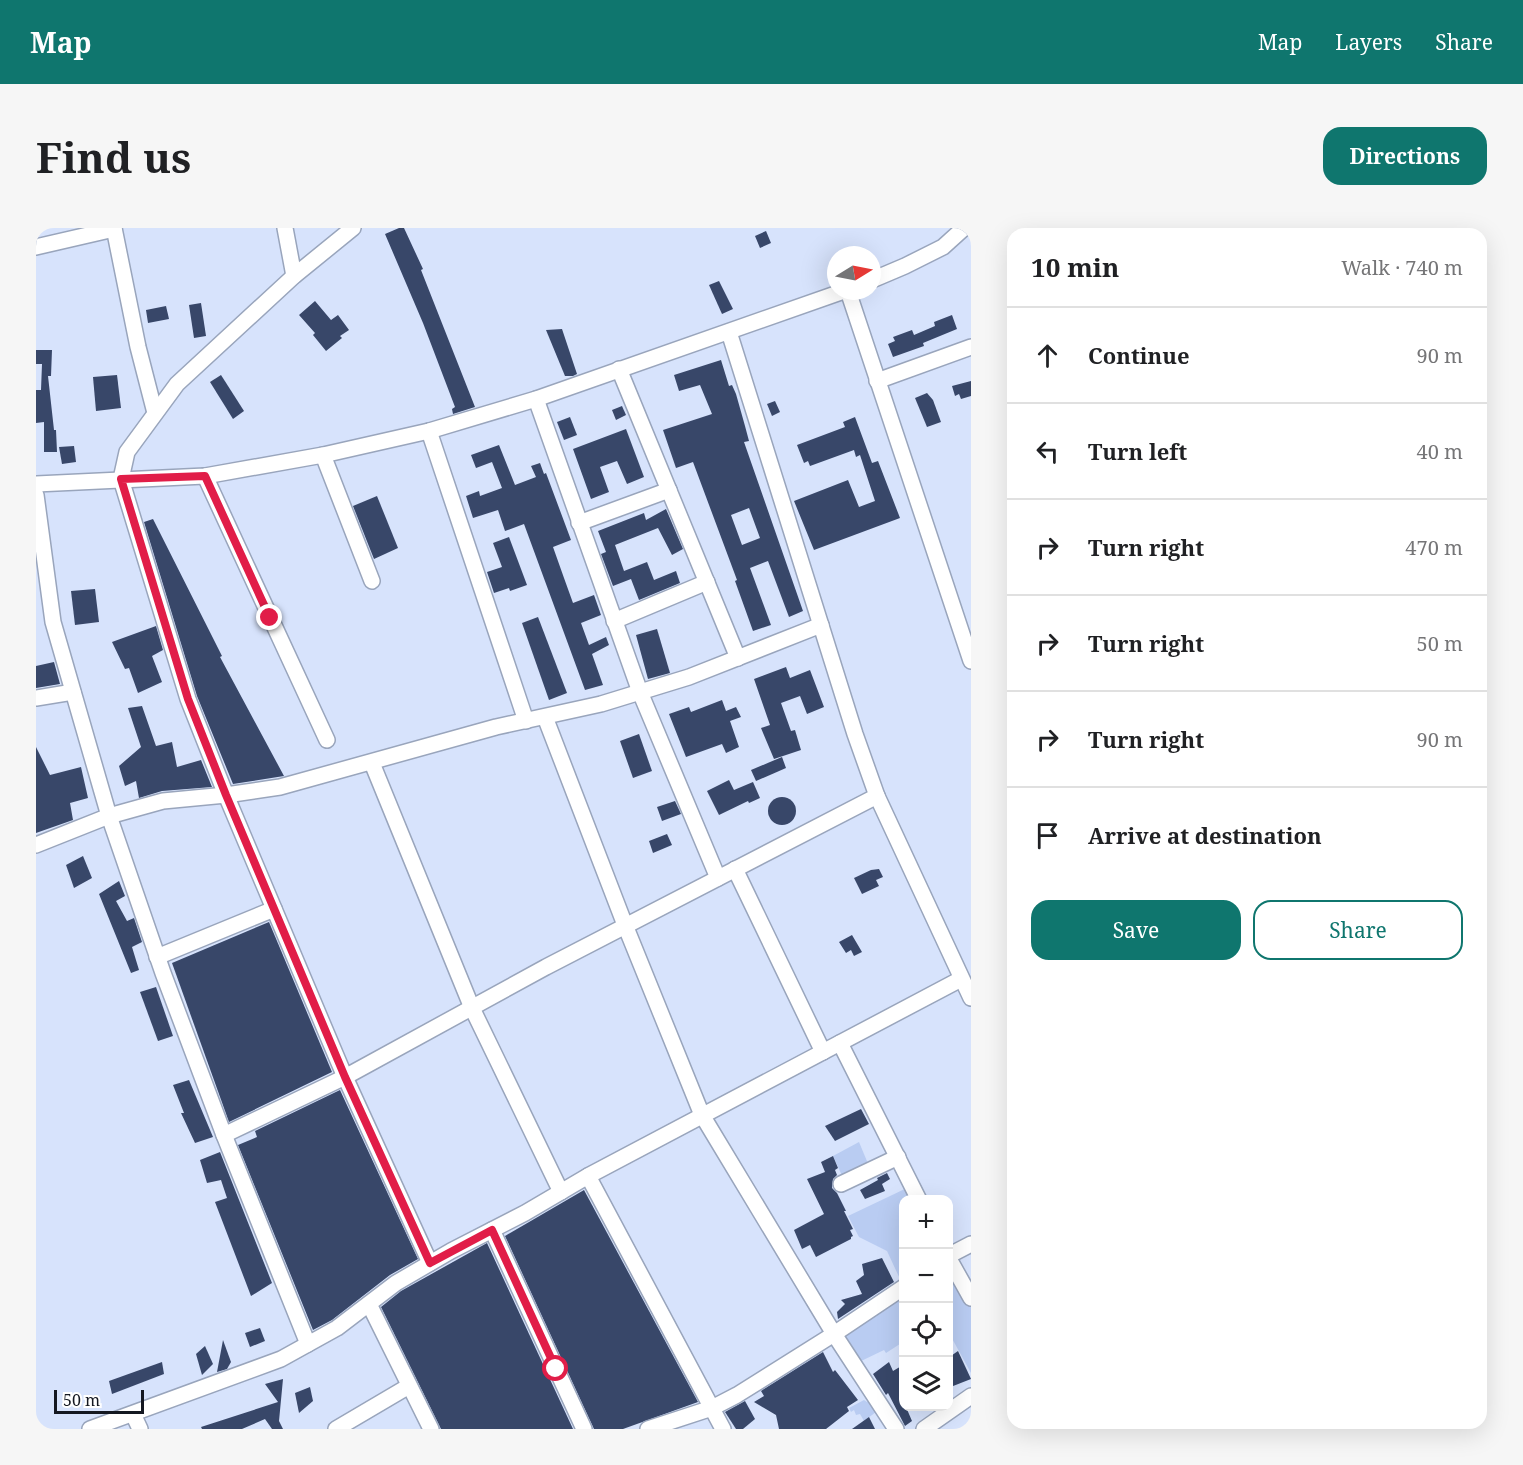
<!DOCTYPE html>
<meta charset="utf-8">
<style>
:root{--surface:#fff;--page:#f6f6f6;--text:#202124;--muted:#757577;--line:#e0e0e0;--accent:#0f766e}
body{margin:0;font-family:"Noto Serif",serif;background:var(--page);color:var(--text)}
.controls{position:absolute;right:18px;bottom:18px;display:grid;overflow:hidden;border-radius:12px;box-shadow:0 6px 24px #0002}
.controls button{width:54px;height:54px;display:grid;place-items:center;padding:0;border:0;border-bottom:2px solid var(--line);background:var(--surface);color:var(--text);font:30px sans-serif}
.compass{position:absolute;left:791px;top:18px;width:54px;height:54px;border-radius:50%;background:var(--surface);box-shadow:0 6px 24px #0002;rotate:80deg}
.scale{position:absolute;left:18px;bottom:15px;width:90px;box-sizing:border-box;padding-left:6px;border:3px solid #141821;border-top:0;font-size:16px;line-height:21px;white-space:nowrap;color:#141821;-webkit-text-stroke:4px #fff;paint-order:stroke}
.stop{position:absolute;width:18px;height:18px;margin:-14px;border:4px solid #e11d48;border-radius:50%;background:#fff}
.stop.end{background:#e11d48;border-color:#fff;box-shadow:0 2px 6px #0008}
.list{margin:0;padding:0;list-style:none}
h2{display:flex;justify-content:space-between;align-items:center;height:78px;margin:0;padding:0 24px;font-size:26px}
h2 small{font-size:20px;font-weight:400;color:var(--muted)}
.list li{display:grid;grid-template-columns:39px 1fr auto;gap:18px;align-items:center;box-sizing:border-box;height:96px;padding:0 24px;border-top:2px solid var(--line)}
.list b{display:block;font-size:22px;white-space:nowrap}
.list em{font-size:20px;font-style:normal;color:var(--muted)}
.actions{display:flex;gap:12px;padding:18px 24px}
.actions a{flex:1;padding:14px 0;border:2px solid var(--accent);border-radius:18px;text-align:center;font-size:21px;color:var(--accent)}
.actions .main{background:var(--accent);color:#fff}
.icon{flex:none;width:33px;height:33px;fill:none;stroke:currentColor;stroke-width:2;stroke-linecap:round;stroke-linejoin:round}
.map{position:relative;flex:none;width:935px;height:1201px;overflow:hidden;border-radius:18px}
header{display:flex;align-items:center;gap:36px;box-sizing:border-box;height:84px;padding:0 30px;background:var(--accent);color:#fff}
header strong{font-size:28px}
nav{display:flex;gap:33px;margin-inline-start:auto;font-size:21px}
.intro{display:flex;align-items:center;justify-content:space-between;box-sizing:border-box;height:144px;padding:0 36px}
h1{margin:0;font-size:42px}
.button{padding:15px 27px;border-radius:18px;background:var(--accent);color:#fff;font-size:21px;font-weight:700}
main{display:flex;gap:36px;padding:0 36px}
aside{flex:1;background:var(--surface);border-radius:18px;box-shadow:0 6px 24px #0002}
.map>svg:first-child{display:block}
.green{fill:#b9ccf2}
.building{fill:#384769;fill-rule:evenodd}
.lines{fill:none;stroke-linecap:round;stroke-linejoin:round}
.minor-casing{stroke:#99a5bc;stroke-width:18}
.minor{stroke:#fff;stroke-width:15}
.route{stroke:#e11d48;stroke-width:8}
</style>
<header>
<strong>Map</strong>
<nav><a>Map</a><a>Layers</a><a>Share</a></nav>
</header>
<div class="intro"><h1>Find us</h1><a class="button">Directions</a></div>
<main>
<div class="map">
<svg width="935" height="1201" viewBox="0 0 935 1201">
<rect width="100%" height="100%" fill="#d7e3fc"/>
<g class="green">
<path d="M 823,914 L 833,938 L 808,952 L 797,928 Z"/>
<path d="M 873,959 L 880,971 L 868,972 L 867,1049 L 864,1051 L 851,1023 L 823,1009 L 812,988 Z"/>
<path d="M 912,1034 L 935,1074 L 935,1145 L 913,1105 Z"/>
<path d="M 867,1062 L 867,1114 L 850,1125 L 848,1122 L 821,1135 L 803,1107 Z"/>
<path d="M 828,1172 L 831,1174 L 836,1172 L 844,1181 L 828,1193 L 824,1186 L 820,1187 L 818,1182 L 815,1184 L 813,1180 Z"/>
</g>
<g class="building">
<path d="M 363,0 L 368,0 L 387,41 L 385,42 L 439,179 L 417,186 L 416,181 L 419,179 L 387,95 L 349,6 Z"/>
<path d="M 730,3 L 735,15 L 724,20 L 719,8 Z"/>
<path d="M 683,53 L 697,81 L 686,86 L 673,57 Z"/>
<path d="M 279,73 L 295,92 L 302,87 L 313,102 L 304,108 L 306,110 L 290,123 L 277,107 L 279,105 L 263,87 Z"/>
<path d="M 165,75 L 170,108 L 158,110 L 153,77 Z"/>
<path d="M 130,78 L 133,91 L 112,95 L 110,82 Z"/>
<path d="M 916,87 L 921,101 L 887,115 L 888,118 L 857,129 L 852,116 L 859,113 L 857,109 L 876,102 L 878,107 L 899,98 L 898,94 Z"/>
<path d="M 526,101 L 541,146 L 537,148 L 529,148 L 510,102 Z"/>
<path d="M 0,122 L 16,122 L 15,148 L 12,148 L 18,202 L 20,202 L 21,224 L 8,224 L 8,194 L 0,195 L 0,162 L 5,162 L 6,136 L 0,136 Z"/>
<path d="M 685,132 L 693,158 L 696,157 L 700,166 L 709,198 L 713,213 L 708,214 L 767,383 L 753,389 L 732,333 L 714,340 L 735,397 L 717,403 L 699,353 L 701,352 L 657,234 L 640,240 L 627,202 L 676,186 L 664,157 L 643,163 L 638,147 ZM 713,280 L 724,310 L 706,317 L 695,287 Z"/>
<path d="M 81,147 L 85,180 L 60,183 L 57,149 Z"/>
<path d="M 185,147 L 208,183 L 197,191 L 174,154 Z"/>
<path d="M 935,153 L 935,168 L 925,171 L 923,166 L 919,168 L 916,158 Z"/>
<path d="M 891,165 L 897,172 L 905,194 L 891,199 L 879,170 Z"/>
<path d="M 739,173 L 744,184 L 736,188 L 731,176 Z"/>
<path d="M 586,178 L 590,187 L 580,192 L 576,182 Z"/>
<path d="M 534,189 L 541,207 L 528,212 L 521,194 Z"/>
<path d="M 819,189 L 836,235 L 842,233 L 864,290 L 778,322 L 758,273 L 812,252 L 823,279 L 839,273 L 824,227 L 820,229 L 818,222 L 774,238 L 772,233 L 768,235 L 761,217 L 809,199 L 807,194 Z"/>
<path d="M 590,201 L 608,249 L 591,256 L 581,233 L 564,239 L 573,264 L 555,271 L 537,221 Z"/>
<path d="M 463,217 L 479,257 L 500,249 L 495,238 L 504,235 L 508,246 L 510,245 L 535,312 L 517,319 L 528,350 L 537,375 L 558,367 L 565,387 L 545,395 L 553,417 L 570,409 L 573,417 L 556,426 L 567,457 L 549,462 L 488,296 L 469,303 L 462,282 L 437,290 L 430,268 L 443,263 L 444,268 L 466,260 L 456,234 L 440,240 L 435,227 Z"/>
<path d="M 38,218 L 40,234 L 26,236 L 23,219 Z"/>
<path d="M 341,268 L 362,320 L 338,331 L 317,278 Z"/>
<path d="M 630,281 L 647,321 L 636,327 L 622,300 L 579,317 L 588,343 L 611,334 L 618,352 L 640,343 L 644,355 L 603,372 L 595,351 L 577,358 L 565,326 L 570,324 L 562,303 L 608,285 L 610,292 Z"/>
<path d="M 117,291 L 186,428 L 184,429 L 248,548 L 197,556 L 161,468 L 108,294 Z"/>
<path d="M 473,309 L 491,357 L 474,363 L 473,360 L 458,365 L 451,344 L 466,339 L 457,315 Z"/>
<path d="M 59,361 L 63,394 L 39,397 L 35,363 Z"/>
<path d="M 502,389 L 531,465 L 513,472 L 486,395 Z"/>
<path d="M 120,398 L 127,422 L 116,428 L 126,454 L 102,465 L 93,440 L 89,441 L 76,414 Z"/>
<path d="M 621,401 L 634,445 L 612,451 L 600,407 Z"/>
<path d="M 18,434 L 24,456 L 0,460 L 0,438 Z"/>
<path d="M 750,439 L 754,450 L 774,442 L 788,479 L 771,486 L 764,468 L 745,475 L 755,503 L 759,502 L 765,522 L 738,531 L 725,500 L 734,497 L 718,451 Z"/>
<path d="M 686,472 L 690,483 L 700,479 L 705,489 L 694,493 L 703,519 L 690,525 L 686,516 L 650,529 L 633,486 L 653,479 L 655,484 Z"/>
<path d="M 106,478 L 120,518 L 136,514 L 141,539 L 165,532 L 176,559 L 126,563 L 103,570 L 100,553 L 89,558 L 83,538 L 105,519 L 92,480 Z"/>
<path d="M 603,506 L 616,543 L 597,550 L 584,513 Z"/>
<path d="M 0,519 L 14,547 L 45,539 L 52,570 L 34,575 L 37,592 L 0,605 Z"/>
<path d="M 746,529 L 750,540 L 720,553 L 715,542 Z"/>
<path d="M 693,552 L 698,562 L 717,554 L 724,570 L 713,575 L 712,573 L 683,587 L 671,563 Z"/>
<circle cx="746" cy="583" r="14"/>
<path d="M 639,573 L 645,586 L 626,593 L 621,579 Z"/>
<path d="M 631,606 L 636,617 L 617,625 L 613,613 Z"/>
<path d="M 47,628 L 56,650 L 38,660 L 30,637 Z"/>
<path d="M 843,641 L 847,649 L 840,652 L 843,658 L 826,666 L 818,650 L 835,642 Z"/>
<path d="M 83,653 L 89,668 L 80,673 L 91,693 L 98,690 L 106,714 L 96,719 L 103,742 L 95,745 L 63,666 Z"/>
<path d="M 233,694 L 296,844 L 193,894 L 136,735 Z"/>
<path d="M 816,707 L 826,724 L 818,728 L 815,722 L 810,725 L 803,714 Z"/>
<path d="M 120,759 L 137,808 L 122,813 L 104,764 Z"/>
<path d="M 153,852 L 177,909 L 159,915 L 145,885 L 148,885 L 137,857 Z"/>
<path d="M 304,862 L 382,1031 L 354,1047 L 296,1092 L 277,1102 L 202,917 L 221,909 L 219,903 Z"/>
<path d="M 825,881 L 833,896 L 799,913 L 789,898 Z"/>
<path d="M 184,924 L 236,1055 L 215,1068 L 179,974 L 191,970 L 185,952 L 171,955 L 164,932 Z"/>
<path d="M 797,928 L 802,940 L 799,942 L 801,947 L 797,951 L 796,960 L 801,965 L 810,983 L 808,983 L 817,1001 L 814,1002 L 817,1008 L 815,1009 L 815,1011 L 780,1029 L 774,1017 L 766,1021 L 758,1002 L 788,986 L 771,951 L 789,944 L 785,934 Z"/>
<path d="M 851,945 L 854,951 L 846,956 L 849,963 L 829,971 L 824,962 L 842,952 L 841,950 Z"/>
<path d="M 548,962 L 662,1174 L 587,1201 L 558,1201 L 469,1008 Z"/>
<path d="M 451,1015 L 537,1201 L 405,1201 L 345,1079 L 365,1063 Z"/>
<path d="M 846,1030 L 858,1054 L 802,1091 L 801,1084 L 809,1076 L 805,1072 L 826,1066 L 820,1053 L 828,1047 L 826,1036 Z"/>
<path d="M 224,1100 L 229,1113 L 214,1119 L 209,1105 Z"/>
<path d="M 187,1112 L 195,1134 L 191,1141 L 181,1144 Z"/>
<path d="M 169,1118 L 177,1136 L 166,1147 L 160,1126 Z"/>
<path d="M 922,1123 L 935,1151 L 912,1160 L 912,1130 Z"/>
<path d="M 787,1124 L 797,1144 L 799,1142 L 822,1172 L 811,1179 L 813,1183 L 790,1201 L 743,1201 L 740,1187 L 718,1174 L 728,1168 L 725,1163 Z"/>
<path d="M 126,1134 L 128,1146 L 76,1166 L 73,1153 Z"/>
<path d="M 853,1134 L 857,1143 L 867,1137 L 867,1179 L 870,1179 L 876,1193 L 869,1198 L 852,1165 L 850,1167 L 837,1146 Z"/>
<path d="M 247,1151 L 243,1193 L 247,1201 L 236,1201 L 229,1191 L 206,1201 L 166,1201 L 165,1199 L 242,1174 L 229,1156 Z"/>
<path d="M 274,1159 L 277,1173 L 263,1185 L 259,1165 Z"/>
<path d="M 709,1173 L 719,1191 L 707,1201 L 700,1201 L 689,1184 Z"/>
<path d="M 833,1189 L 839,1201 L 816,1201 Z"/>
</g>
<g class="lines">
<g class="minor-casing">
<g id="minor">
<path d="M 78,0 L 102,119 L 119,185"/>
<path d="M 249,0 L 258,48"/>
<path d="M 317,0 L 258,48 L 141,156 L 91,224 L 85,251 L 152,471 L 190,567 L 309,849 L 394,1035"/>
<path d="M 0,19 L 78,1"/>
<path d="M 836,52 L 869,38 L 907,19 L 928,0"/>
<path d="M 812,63 L 935,433"/>
<path d="M 693,104 L 819,506 L 841,568 L 935,770"/>
<path d="M 583,141 L 702,430"/>
<path d="M 841,153 L 935,119"/>
<path d="M 500,171 L 604,464 L 682,650"/>
<path d="M 393,203 L 490,493"/>
<path d="M 287,227 L 336,353"/>
<path d="M 169,248 L 291,512"/>
<path d="M 0,256 L 169,248 L 287,227 L 393,203 L 500,171 L 808,63"/>
<path d="M 0,267 L 17,394 L 73,588 L 127,745 L 188,907 L 272,1116"/>
<path d="M 543,295 L 633,262"/>
<path d="M 578,393 L 671,354"/>
<path d="M 0,470 L 37,464"/>
<path d="M 509,489 L 589,697 L 666,887 L 798,1106 L 860,1201"/>
<path d="M 336,535 L 436,780 L 525,964"/>
<path d="M 0,617 L 73,588 L 127,573 L 190,567 L 244,559 L 460,499 L 565,476 L 653,449 L 785,397"/>
<path d="M 699,641 L 787,824"/>
<path d="M 121,729 L 238,681"/>
<path d="M 804,815 L 883,972"/>
<path d="M 188,907 L 309,849 L 510,739 L 841,568"/>
<path d="M 552,948 L 687,1201"/>
<path d="M 805,956 L 862,929"/>
<path d="M 456,1002 L 548,1201"/>
<path d="M 912,1028 L 935,1016"/>
<path d="M 912,1029 L 935,1070"/>
<path d="M 333,1076 L 395,1201"/>
<path d="M 97,1186 L 104,1201"/>
<path d="M 54,1201 L 245,1131 L 301,1100 L 360,1055 L 415,1023 L 489,985 L 552,948 L 925,751"/>
<path d="M 300,1201 L 373,1158"/>
<path d="M 612,1201 L 676,1180 L 701,1167 L 798,1106 L 868,1059"/>
<path d="M 888,1201 L 935,1168"/>
</g>
</g>
<use href="#minor" class="minor"/>
</g>
<g class="lines">
<path class="route" d="M 234,390 L 169,248 L 85,251 L 152,471 L 190,567 L 309,849 L 394,1035 L 456,1002 L 520,1141"/>
</g>
</svg>
<div class="controls">
<button>+</button>
<button>−</button>
<button><svg class="icon" aria-label="locate" viewBox="0 0 24 24"><circle cx="12" cy="12" r="6"/><path d="M12 2v4M12 18v4M2 12h4M18 12h4"/></svg></button>
<button><svg class="icon" aria-label="layers" viewBox="0 0 24 24"><path d="M12 4l9 5-9 5-9-5zM3 14l9 5 9-5"/></svg></button>
</div>
<svg class="compass" viewBox="-18 -18 36 36"><path d="M0-13l5 13h-10z" fill="#e53935"/><path d="M0 13l5-13h-10z" fill="#757577"/></svg>
<div class="scale">50 m</div>
<div class="stop" style="left:520px;top:1141px"></div>
<div class="stop end" style="left:234px;top:390px"></div>
</div>
<aside>
<h2>10 min<small>Walk · 740 m</small></h2>
<ul class="list">
<li><svg class="icon" aria-label="ahead" viewBox="0 0 24 24"><path d="M12 20V5M6 11l6-6 6 6"/></svg><div><b>Continue</b></div><em>90 m</em></li>
<li><svg class="icon" aria-label="left" viewBox="0 0 24 24"><path d="M17 20v-9H6M10 6l-5 5 5 5"/></svg><div><b>Turn left</b></div><em>40 m</em></li>
<li><svg class="icon" aria-label="right" viewBox="0 0 24 24"><path d="M7 20v-9h11M14 6l5 5-5 5"/></svg><div><b>Turn right</b></div><em>470 m</em></li>
<li><svg class="icon" aria-label="right" viewBox="0 0 24 24"><path d="M7 20v-9h11M14 6l5 5-5 5"/></svg><div><b>Turn right</b></div><em>50 m</em></li>
<li><svg class="icon" aria-label="right" viewBox="0 0 24 24"><path d="M7 20v-9h11M14 6l5 5-5 5"/></svg><div><b>Turn right</b></div><em>90 m</em></li>
<li><svg class="icon" aria-label="arrive" viewBox="0 0 24 24"><path d="M6 21V4h12l-3 4 3 4H6"/></svg><div><b>Arrive at destination</b></div></li>
</ul>
<div class="actions"><a class="main">Save</a><a>Share</a></div>
</aside>
</main>
